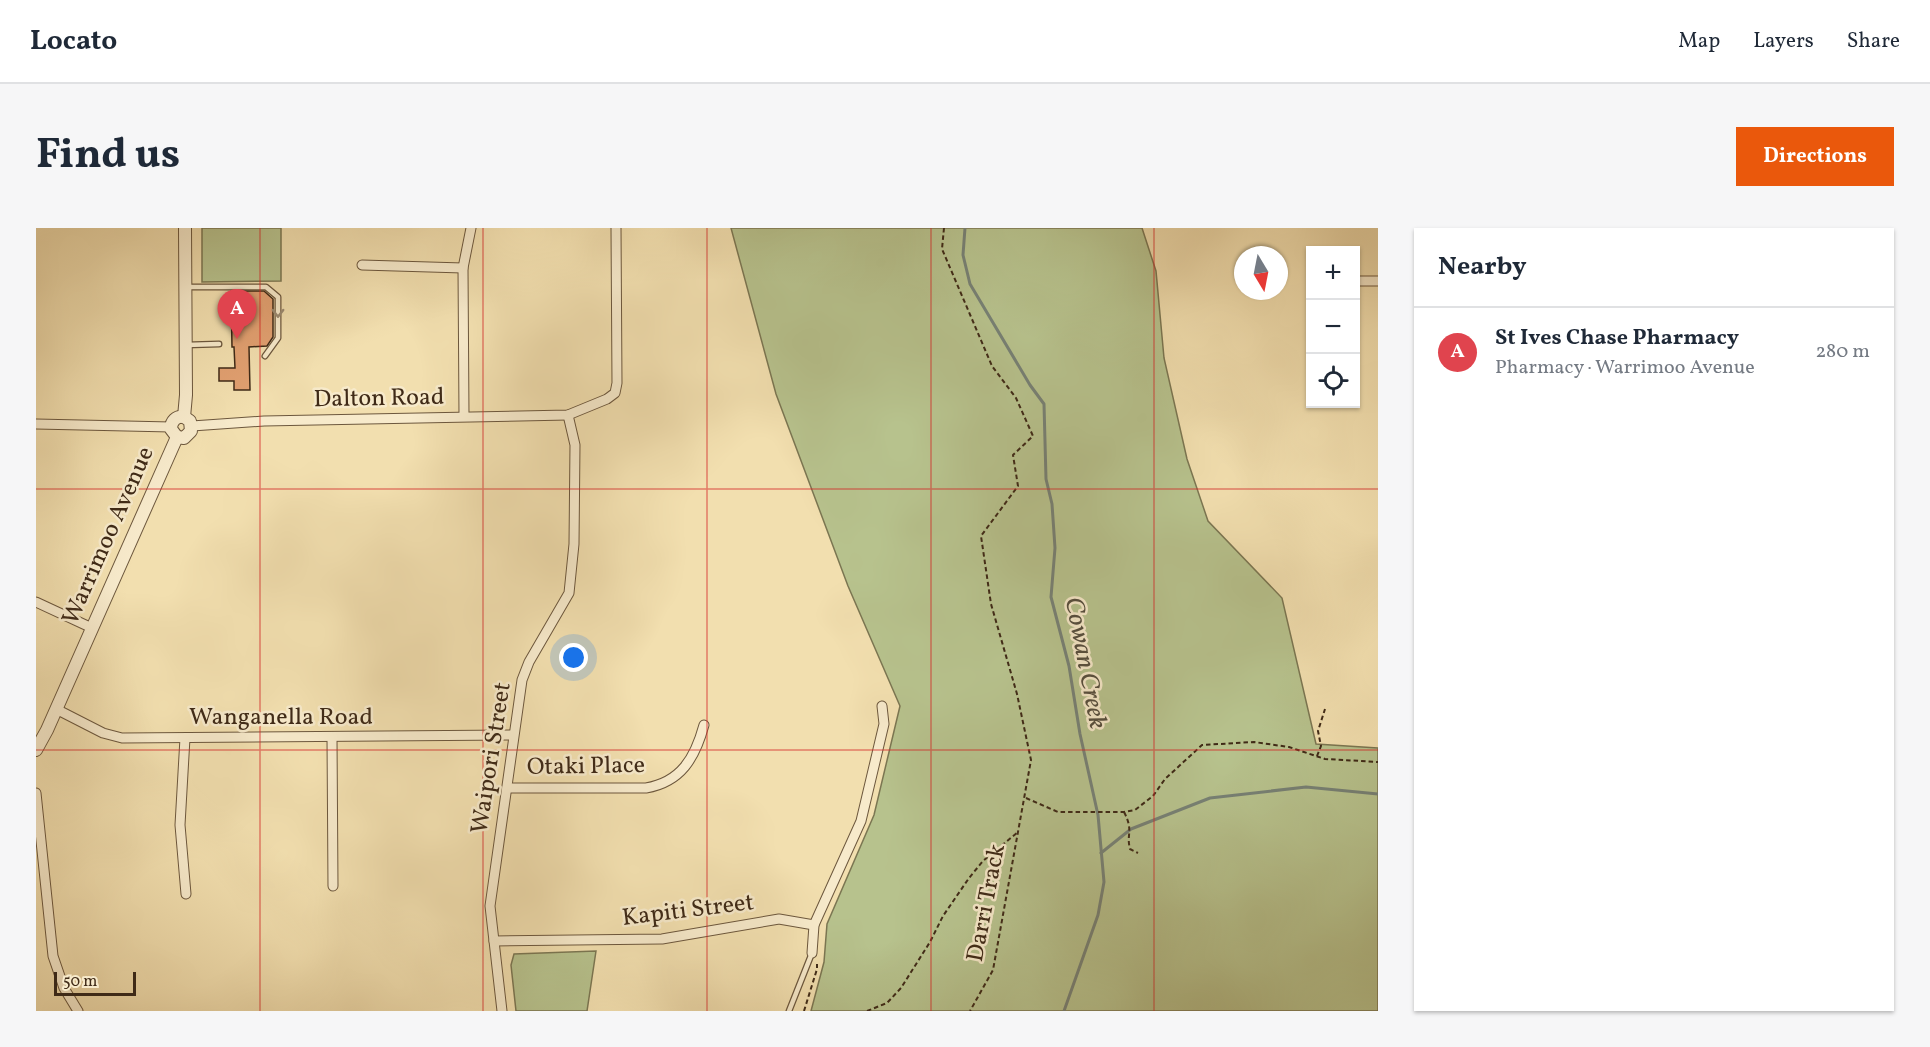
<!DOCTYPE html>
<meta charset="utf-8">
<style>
:root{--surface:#fff;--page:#f6f6f7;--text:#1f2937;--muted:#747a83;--line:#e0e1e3;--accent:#ea580c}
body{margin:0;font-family:Vollkorn,serif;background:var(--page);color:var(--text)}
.controls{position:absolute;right:18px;top:18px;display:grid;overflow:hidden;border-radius:0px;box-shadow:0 2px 4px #0004}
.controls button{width:54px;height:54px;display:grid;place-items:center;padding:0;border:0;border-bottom:2px solid var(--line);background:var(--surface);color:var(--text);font:30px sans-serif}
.compass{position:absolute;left:1198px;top:18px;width:54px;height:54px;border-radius:50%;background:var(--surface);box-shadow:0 2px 4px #0004;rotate:170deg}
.scale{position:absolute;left:18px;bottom:15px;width:82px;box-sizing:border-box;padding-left:6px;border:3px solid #3f2a17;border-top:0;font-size:16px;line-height:21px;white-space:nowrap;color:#3f2a17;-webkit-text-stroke:4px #f7eacb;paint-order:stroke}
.you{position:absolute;left:538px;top:430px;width:21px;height:21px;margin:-15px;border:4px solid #fff;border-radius:50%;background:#1a73e8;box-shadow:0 0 0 9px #1a73e833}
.badge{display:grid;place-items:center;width:39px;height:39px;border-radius:50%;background:var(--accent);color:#fff;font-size:20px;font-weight:700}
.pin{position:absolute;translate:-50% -50px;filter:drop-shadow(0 2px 3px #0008)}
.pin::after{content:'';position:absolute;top:32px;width:21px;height:18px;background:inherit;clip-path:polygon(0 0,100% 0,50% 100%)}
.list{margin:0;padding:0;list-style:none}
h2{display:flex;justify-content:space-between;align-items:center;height:78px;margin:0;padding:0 24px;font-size:26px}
h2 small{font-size:20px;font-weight:400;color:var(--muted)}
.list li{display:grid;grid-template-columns:39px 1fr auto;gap:18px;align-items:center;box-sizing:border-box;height:90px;padding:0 24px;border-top:2px solid var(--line)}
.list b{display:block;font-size:22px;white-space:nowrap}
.list p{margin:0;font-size:20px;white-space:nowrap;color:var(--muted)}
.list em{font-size:20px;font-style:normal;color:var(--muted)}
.icon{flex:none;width:33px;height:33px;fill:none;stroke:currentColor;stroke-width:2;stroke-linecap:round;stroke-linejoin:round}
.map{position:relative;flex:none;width:1342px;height:783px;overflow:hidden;border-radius:0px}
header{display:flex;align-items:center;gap:36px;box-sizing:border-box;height:84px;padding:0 30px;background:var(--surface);border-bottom:2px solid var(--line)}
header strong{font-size:28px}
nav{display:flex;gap:33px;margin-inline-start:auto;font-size:21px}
.intro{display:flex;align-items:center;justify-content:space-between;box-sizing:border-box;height:144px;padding:0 36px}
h1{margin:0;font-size:42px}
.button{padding:15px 27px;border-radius:0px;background:var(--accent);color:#fff;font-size:21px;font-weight:700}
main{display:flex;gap:36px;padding:0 36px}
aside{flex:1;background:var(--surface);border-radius:0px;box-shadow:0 2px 4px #0004}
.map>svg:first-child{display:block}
.green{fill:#b7c28d;stroke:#7b7652;stroke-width:1.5}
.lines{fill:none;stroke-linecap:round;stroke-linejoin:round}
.stream{stroke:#778175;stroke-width:3}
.building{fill:#e1a071;stroke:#3f2a17;stroke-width:1.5}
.service-casing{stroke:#6c573d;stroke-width:7}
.minor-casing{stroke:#6c573d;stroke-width:11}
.tertiary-casing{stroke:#6c573d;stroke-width:14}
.path{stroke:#3f2a17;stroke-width:2;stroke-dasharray:4.5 3;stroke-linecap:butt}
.service{stroke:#f7eacb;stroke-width:4.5}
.minor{stroke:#f7eacb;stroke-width:9}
.tertiary{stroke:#f7eacb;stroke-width:12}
.oneway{stroke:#9b8a71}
.grid{fill:none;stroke:#d62828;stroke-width:1.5;stroke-opacity:0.55}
.labels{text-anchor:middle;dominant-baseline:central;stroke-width:5;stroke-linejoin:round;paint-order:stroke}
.street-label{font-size:24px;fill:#3f2a17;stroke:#f7eacb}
.water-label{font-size:26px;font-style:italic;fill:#564e3e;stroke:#f7eacb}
</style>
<header>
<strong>Locato</strong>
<nav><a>Map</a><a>Layers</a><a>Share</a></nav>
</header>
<div class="intro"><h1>Find us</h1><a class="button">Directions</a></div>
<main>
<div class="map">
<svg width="1342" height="783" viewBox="0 0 1342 783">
<rect width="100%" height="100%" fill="#f2dfaf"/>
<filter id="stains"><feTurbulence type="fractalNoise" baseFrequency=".00333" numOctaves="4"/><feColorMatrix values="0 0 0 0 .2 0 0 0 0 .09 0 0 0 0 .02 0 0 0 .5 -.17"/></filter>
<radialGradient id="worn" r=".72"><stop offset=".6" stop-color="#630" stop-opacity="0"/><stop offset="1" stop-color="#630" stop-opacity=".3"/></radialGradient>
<g class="green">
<path d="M 166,0 L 245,0 L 245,53 L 166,54 Z"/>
<path d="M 695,0 L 1106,0 L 1120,43 L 1128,130 L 1151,231 L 1172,293 L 1246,370 L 1280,516 L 1342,520 L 1342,783 L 775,783 L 788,734 L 791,696 L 838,587 L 864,478 L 812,358 L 740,166 Z"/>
<path d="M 560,723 L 551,783 L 480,783 L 475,737 L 478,726 Z"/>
</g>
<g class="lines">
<g class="stream">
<path d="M 929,0 L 927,27 L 934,56 L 994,157 L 1008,176 L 1010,251 L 1016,276 L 1019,320 L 1015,369 L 1033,438 L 1044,506 L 1062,587 L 1068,654 L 1062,687 L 1028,783"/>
<path d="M 1065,625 L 1095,601 L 1174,570 L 1270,559 L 1342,566"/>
</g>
</g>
<path class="building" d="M 195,63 L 228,63 L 237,71 L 237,109 L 231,118 L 213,119 L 214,162 L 198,162 L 198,153 L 183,153 L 183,140 L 199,140 L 198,119 L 196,119 Z"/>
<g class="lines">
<g class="service-casing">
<g id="service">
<path d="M 152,59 L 230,59 L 242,69 L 242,110 L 229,128"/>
<path d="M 150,117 L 183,116"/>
<path d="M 753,783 L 776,725"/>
</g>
</g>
<g class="minor-casing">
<g id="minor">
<path d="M 326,37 L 427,40"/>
<path d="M 1320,53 L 1342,53"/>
<path d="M 428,188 L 427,40 L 435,0"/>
<path d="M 0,196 L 135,199"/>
<path d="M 156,198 L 228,193 L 532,187 L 571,171 L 579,165 L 581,155 L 580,0"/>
<path d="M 0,374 L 56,400"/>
<path d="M 20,481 L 67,505 L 86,510 L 477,507"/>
<path d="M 296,509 L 297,658"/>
<path d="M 149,510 L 144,597 L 150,666"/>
<path d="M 471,560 L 610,560 C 645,554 659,530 668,497"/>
<path d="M 0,565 L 17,728 L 28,760 L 42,783"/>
<path d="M 458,713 L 626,711 L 743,691 L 778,697"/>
<path d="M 776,725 L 778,697 L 825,593 L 848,496 L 846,478"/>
<path d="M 466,783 L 454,678 L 486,452 L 493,434 L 533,365 L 538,316 L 539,217 L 532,187"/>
</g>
</g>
<g class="tertiary-casing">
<g id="tertiary">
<path d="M 148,189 L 150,167 L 149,0"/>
<path d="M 141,209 L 148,210 L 155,203 L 154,193 L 148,189"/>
<path d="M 141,209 L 135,201 C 135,193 140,188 148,189"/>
<path d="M 0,522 L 11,502 L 141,209"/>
</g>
</g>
<g class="path">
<path d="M 908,0 L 906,21 L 956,138 L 980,170 L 997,208 L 977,227 L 982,258 L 945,308 L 955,376 L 981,466 L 995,532 L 957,742 L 934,783"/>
<path d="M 1274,49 L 1274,51"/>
<path d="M 1281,528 L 1285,518 L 1282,503 L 1289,481"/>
<path d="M 990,570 L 1022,584 L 1088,584 L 1099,582 L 1117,568 L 1129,551 L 1166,517 L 1218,514 L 1253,519 L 1289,531 L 1342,534"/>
<path d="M 1088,584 C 1098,603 1090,606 1094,621 L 1102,625"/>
<path d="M 768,783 L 781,741 L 781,736"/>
<path d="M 831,783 L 851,775 L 865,760 L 894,714 L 907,688 L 933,650 L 947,633 L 982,604"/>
</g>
<use href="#service" class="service"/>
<use href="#minor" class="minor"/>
<use href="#tertiary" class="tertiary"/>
</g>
<defs><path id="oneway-chevron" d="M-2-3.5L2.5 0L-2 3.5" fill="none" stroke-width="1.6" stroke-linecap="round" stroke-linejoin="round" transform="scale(1.5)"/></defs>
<use class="oneway" href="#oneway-chevron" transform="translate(242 85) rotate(90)"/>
<path class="grid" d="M 224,0 L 224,783M 447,0 L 447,783M 671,0 L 671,783M 895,0 L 895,783M 1118,0 L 1118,783M 0,261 L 1342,261M 0,522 L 1342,522"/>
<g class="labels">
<g class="street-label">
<text transform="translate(343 171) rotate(-1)">Dalton Road</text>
<text transform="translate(73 308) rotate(-66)">Warrimoo Avenue</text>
<text x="245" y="490">Wanganella Road</text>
<text transform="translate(456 530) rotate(-81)">Waipori Street</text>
<text transform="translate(550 539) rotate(-1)">Otaki Place</text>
<text transform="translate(951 675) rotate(-79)">Darri Track</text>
<text transform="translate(652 683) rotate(-7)">Kapiti Street</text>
</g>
<g class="water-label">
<text transform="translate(1049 435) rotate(79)">Cowan Creek</text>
</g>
</g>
<rect width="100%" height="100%" filter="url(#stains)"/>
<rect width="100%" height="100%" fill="url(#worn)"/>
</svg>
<div class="controls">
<button>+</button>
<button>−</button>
<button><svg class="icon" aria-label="locate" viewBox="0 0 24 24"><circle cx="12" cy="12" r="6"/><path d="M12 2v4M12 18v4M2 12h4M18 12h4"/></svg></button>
</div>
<svg class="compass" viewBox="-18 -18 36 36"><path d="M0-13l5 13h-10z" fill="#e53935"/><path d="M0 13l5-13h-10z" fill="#747a83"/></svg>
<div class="scale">50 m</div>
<div class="you"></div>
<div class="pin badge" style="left:201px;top:111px;background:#e0444e">A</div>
</div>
<aside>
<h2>Nearby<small></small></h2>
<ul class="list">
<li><span class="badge" style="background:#e0444e">A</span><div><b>St Ives Chase Pharmacy</b><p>Pharmacy · Warrimoo Avenue</p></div><em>280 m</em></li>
</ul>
</aside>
</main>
